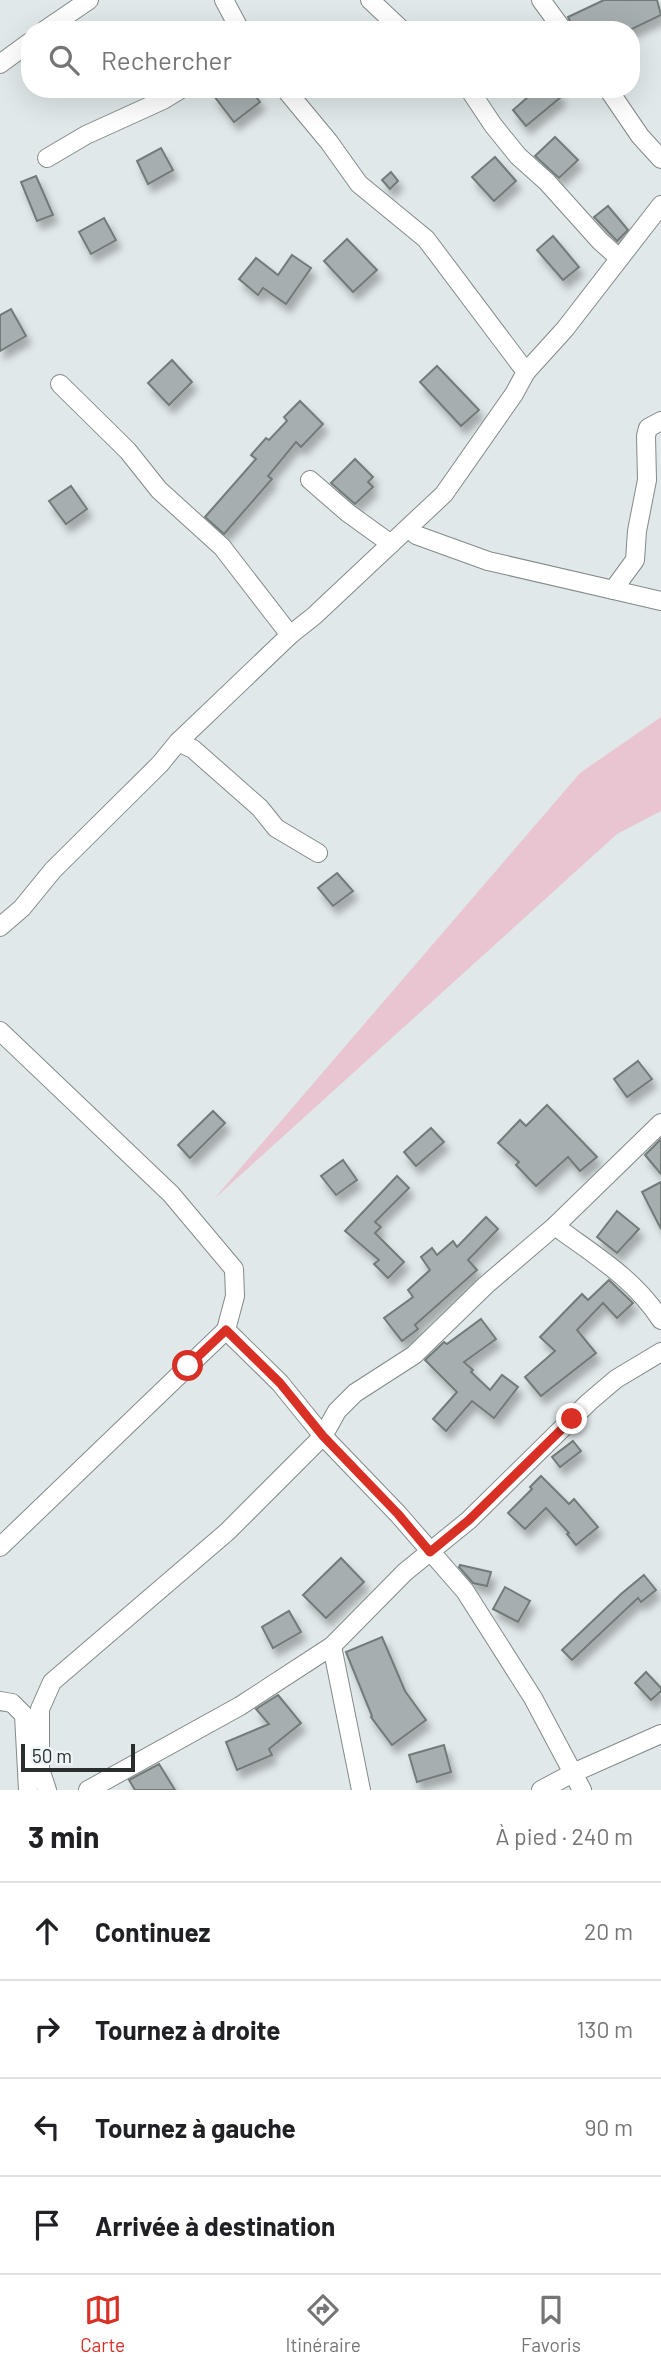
<!DOCTYPE html>
<html lang="fr">
<meta charset="utf-8">
<style>
:root{--surface:#fff;--page:#f6f6f6;--text:#202124;--muted:#757577;--line:#e0e0e0;--accent:#d93025}
body{margin:0;font-family:Barlow,sans-serif;background:var(--page);color:var(--text)}
.scale{position:absolute;left:21px;bottom:18px;width:114px;box-sizing:border-box;padding-left:7px;border:4px solid #2b2e2e;border-top:0;font-size:19px;line-height:24px;white-space:nowrap;color:#2b2e2e;-webkit-text-stroke:5px #edf5f6;paint-order:stroke}
.stop{position:absolute;width:21px;height:21px;margin:-16px;border:5px solid #d93025;border-radius:50%;background:#fff}
.stop.end{background:#d93025;border-color:#fff;box-shadow:0 2px 7px #0008}
.list{margin:0;padding:0;list-style:none}
h2{display:flex;justify-content:space-between;align-items:center;height:91px;margin:0;padding:0 28px;font-size:30px}
h2 small{font-size:23px;font-weight:400;color:var(--muted)}
.list li{display:grid;grid-template-columns:46px 1fr auto;gap:21px;align-items:center;box-sizing:border-box;height:98px;padding:0 28px;border-top:2px solid var(--line)}
.list b{display:block;font-size:26px;white-space:nowrap}
.list em{font-size:23px;font-style:normal;color:var(--muted)}
.icon{flex:none;width:38px;height:38px;fill:none;stroke:currentColor;stroke-width:2;stroke-linecap:round;stroke-linejoin:round}
.map{position:relative;flex:none;width:661px;height:1790px;overflow:hidden}
.search{position:absolute;background:var(--surface);box-shadow:0 7px 28px #0002;left:21px;right:21px;top:21px;height:77px;display:flex;align-items:center;gap:18px;box-sizing:border-box;padding:0 24px;border-radius:28px;color:var(--muted);font-size:26px}
.sheet{height:483px;background:var(--surface)}
nav{display:flex;justify-content:space-around;align-items:center;box-sizing:border-box;height:98px;border-top:2px solid var(--line);background:var(--surface);font-size:19px;color:var(--muted)}
nav a{display:grid;justify-items:center;gap:4px}
nav .on{color:var(--accent)}
.map>svg:first-child{display:block}
.green{fill:#e8c5d0}
.building{fill:#a6aeaf;stroke:#727a7a;stroke-width:2;filter:url(#shadow)}
.lines{fill:none;stroke-linecap:round;stroke-linejoin:round}
.minor-casing{stroke:#828a8a;stroke-width:20}
.minor{stroke:#fff;stroke-width:18}
.route{stroke:#d93025;stroke-width:9}
</style>
<div class="map">
<svg width="661" height="1790" viewBox="0 0 661 1790">
<defs>
<filter id="shadow"><feDropShadow dx="4.5" dy="8" stdDeviation="3.5" flood-color="#0004"/></filter>
</defs>
<rect width="100%" height="100%" fill="#e0e8e9"/>
<path class="green" d="M 661,717 L 661,811 L 617,834 L 214,1199 L 580,773 Z"/>
<g class="building">
<path d="M 604,0 L 657,0 L 661,15 L 630,30 L 574,30 L 568,17 Z"/>
<path d="M 222,89 L 250,89 L 260,102 L 234,122 L 214,96 Z"/>
<path d="M 537,89 L 555,89 L 561,97 L 526,126 L 513,110 Z"/>
<path d="M 555,137 L 578,160 L 559,178 L 535,156 Z"/>
<path d="M 161,148 L 173,170 L 148,184 L 137,161 Z"/>
<path d="M 495,157 L 516,181 L 494,201 L 472,177 Z"/>
<path d="M 391,172 L 398,181 L 390,189 L 382,180 Z"/>
<path d="M 36,176 L 53,215 L 37,221 L 21,182 Z"/>
<path d="M 608,206 L 628,230 L 617,241 L 594,217 Z"/>
<path d="M 104,218 L 116,240 L 91,254 L 79,232 Z"/>
<path d="M 553,236 L 579,267 L 563,280 L 537,250 Z"/>
<path d="M 347,239 L 377,270 L 353,292 L 324,261 Z"/>
<path d="M 292,255 L 311,268 L 286,304 L 263,288 L 258,295 L 239,279 L 256,258 L 278,275 Z"/>
<path d="M 11,309 L 26,336 L 0,351 L 0,315 Z"/>
<path d="M 172,360 L 192,382 L 169,405 L 148,383 Z"/>
<path d="M 437,366 L 479,410 L 461,426 L 420,382 Z"/>
<path d="M 300,401 L 323,424 L 301,447 L 296,442 L 268,476 L 272,479 L 224,534 L 205,517 L 256,459 L 251,455 L 266,438 L 269,440 L 287,421 L 284,417 Z"/>
<path d="M 355,459 L 373,477 L 368,482 L 373,487 L 355,504 L 331,483 Z"/>
<path d="M 71,486 L 87,509 L 66,524 L 49,501 Z"/>
<path d="M 337,873 L 353,891 L 333,906 L 318,888 Z"/>
<path d="M 638,1061 L 652,1079 L 627,1097 L 614,1079 Z"/>
<path d="M 547,1105 L 597,1157 L 580,1171 L 568,1157 L 536,1186 L 516,1165 L 519,1162 L 498,1143 L 520,1120 L 526,1126 Z"/>
<path d="M 213,1111 L 225,1123 L 190,1158 L 178,1145 Z"/>
<path d="M 431,1128 L 444,1142 L 416,1166 L 404,1152 Z"/>
<path d="M 661,1139 L 661,1174 L 645,1155 Z"/>
<path d="M 343,1160 L 357,1180 L 336,1195 L 321,1176 Z"/>
<path d="M 397,1176 L 409,1188 L 375,1222 L 381,1227 L 375,1233 L 404,1262 L 388,1278 L 374,1264 L 379,1260 L 345,1231 Z"/>
<path d="M 661,1182 L 661,1229 L 642,1192 Z"/>
<path d="M 617,1211 L 639,1229 L 617,1253 L 597,1237 Z"/>
<path d="M 486,1217 L 498,1229 L 468,1260 L 477,1270 L 415,1325 L 418,1329 L 402,1341 L 384,1318 L 413,1297 L 408,1290 L 430,1270 L 421,1257 L 432,1248 L 437,1255 L 453,1241 L 457,1247 Z"/>
<path d="M 609,1280 L 633,1303 L 617,1318 L 603,1303 L 577,1330 L 596,1353 L 541,1396 L 525,1377 L 555,1351 L 540,1337 L 582,1294 L 588,1300 Z"/>
<path d="M 481,1319 L 496,1339 L 464,1362 L 473,1370 L 471,1372 L 490,1390 L 502,1375 L 518,1387 L 494,1418 L 472,1401 L 446,1431 L 433,1419 L 457,1392 L 425,1360 L 444,1342 L 447,1344 Z"/>
<path d="M 573,1441 L 581,1451 L 560,1467 L 552,1457 Z"/>
<path d="M 541,1476 L 569,1504 L 574,1499 L 598,1527 L 576,1545 L 567,1534 L 569,1533 L 546,1508 L 525,1529 L 508,1513 L 532,1489 L 530,1487 Z"/>
<path d="M 341,1558 L 364,1582 L 326,1618 L 303,1595 Z"/>
<path d="M 460,1565 L 491,1572 L 487,1586 L 473,1583 L 459,1567 Z"/>
<path d="M 644,1575 L 656,1590 L 641,1602 L 638,1598 L 572,1660 L 562,1650 L 621,1594 Z"/>
<path d="M 505,1587 L 530,1601 L 518,1622 L 493,1609 Z"/>
<path d="M 289,1611 L 301,1632 L 273,1648 L 262,1627 Z"/>
<path d="M 382,1637 L 405,1691 L 426,1720 L 392,1745 L 371,1717 L 372,1716 L 346,1652 Z"/>
<path d="M 646,1672 L 661,1688 L 661,1691 L 651,1700 L 635,1683 Z"/>
<path d="M 278,1695 L 301,1723 L 269,1749 L 272,1755 L 237,1770 L 226,1742 L 269,1724 L 256,1709 Z"/>
<path d="M 444,1745 L 451,1772 L 417,1782 L 409,1755 Z"/>
<path d="M 159,1764 L 175,1790 L 135,1790 L 129,1780 Z"/>
</g>
<g class="lines">
<g class="minor-casing">
<g id="minor">
<path d="M 224,0 L 240,30"/>
<path d="M 370,0 L 402,30"/>
<path d="M 541,0 L 563,30"/>
<path d="M 45,30 L 89,0"/>
<path d="M 0,64 L 30,42"/>
<path d="M 285,89 L 329,142 L 359,184 L 426,239 L 526,372"/>
<path d="M 469,89 L 493,125 L 518,156 L 547,182 L 600,241 L 619,258"/>
<path d="M 608,89 L 640,136 L 661,159"/>
<path d="M 47,158 L 86,135 L 163,100 L 181,89"/>
<path d="M 60,384 L 128,451 L 159,490 L 222,547 L 290,635"/>
<path d="M 310,480 L 348,513 L 391,544"/>
<path d="M 409,528 L 416,535 L 488,561 L 661,601"/>
<path d="M 613,590 L 635,560 L 637,531 L 647,480 L 646,436 L 648,428 L 661,421"/>
<path d="M 178,742 L 193,749 L 260,808 L 276,828 L 318,853"/>
<path d="M 0,927 L 22,908 L 53,870 L 160,764 L 178,742 L 290,635 L 314,616 L 444,494 L 514,394 L 526,372 L 565,329 L 661,205"/>
<path d="M 0,1031 L 171,1194 L 234,1269 L 235,1296 L 226,1330"/>
<path d="M 555,1226 C 594,1255 634,1278 661,1320"/>
<path d="M 0,1547 L 226,1330 L 280,1383 L 323,1436 L 398,1514 L 465,1591 L 533,1698 L 582,1790"/>
<path d="M 332,1646 L 361,1790"/>
<path d="M 0,1701 L 12,1703 L 24,1715 L 28,1790"/>
<path d="M 47,1790 L 40,1769 L 40,1709 L 52,1682 L 227,1532 L 323,1436 L 337,1411 L 355,1393 L 414,1355 L 486,1285 L 555,1226 L 661,1123"/>
<path d="M 88,1790 L 240,1706 L 332,1646 L 405,1572 L 469,1520 L 589,1402 L 616,1379 L 661,1352"/>
<path d="M 541,1790 L 573,1773 L 661,1734"/>
</g>
</g>
<use href="#minor" class="minor"/>
</g>
<g class="lines">
<path class="route" d="M 188,1366 L 226,1330 L 280,1383 L 323,1436 L 398,1514 L 430,1552 L 469,1520 L 572,1419"/>
</g>
</svg>
<div class="scale">50 m</div>
<div class="stop" style="left:188px;top:1366px"></div>
<div class="stop end" style="left:572px;top:1419px"></div>
<div class="search"><svg class="icon" aria-label="search" viewBox="0 0 24 24"><circle cx="10" cy="10" r="6"/><path d="M15 15l6 6"/></svg>Rechercher</div>
</div>
<section class="sheet">
<h2>3 min<small>À pied · 240 m</small></h2>
<ul class="list">
<li><svg class="icon" aria-label="ahead" viewBox="0 0 24 24"><path d="M12 20V5M6 11l6-6 6 6"/></svg><div><b>Continuez</b></div><em>20 m</em></li>
<li><svg class="icon" aria-label="right" viewBox="0 0 24 24"><path d="M7 20v-9h11M14 6l5 5-5 5"/></svg><div><b>Tournez à droite</b></div><em>130 m</em></li>
<li><svg class="icon" aria-label="left" viewBox="0 0 24 24"><path d="M17 20v-9H6M10 6l-5 5 5 5"/></svg><div><b>Tournez à gauche</b></div><em>90 m</em></li>
<li><svg class="icon" aria-label="arrive" viewBox="0 0 24 24"><path d="M6 21V4h12l-3 4 3 4H6"/></svg><div><b>Arrivée à destination</b></div></li>
</ul>
</section>
<nav>
<a class="on"><svg class="icon" aria-label="map" viewBox="0 0 24 24"><path d="M3 6l6-2 6 2 6-2v14l-6 2-6-2-6 2zM9 4v14M15 6v14"/></svg>Carte</a>
<a><svg class="icon" aria-label="directions" viewBox="0 0 24 24"><path d="M12 3l9 9-9 9-9-9zM9 14v-3h6M13 9l2 2-2 2"/></svg>Itinéraire</a>
<a><svg class="icon" aria-label="saved" viewBox="0 0 24 24"><path d="M7 4h10v16l-5-4-5 4z"/></svg>Favoris</a>
</nav>
